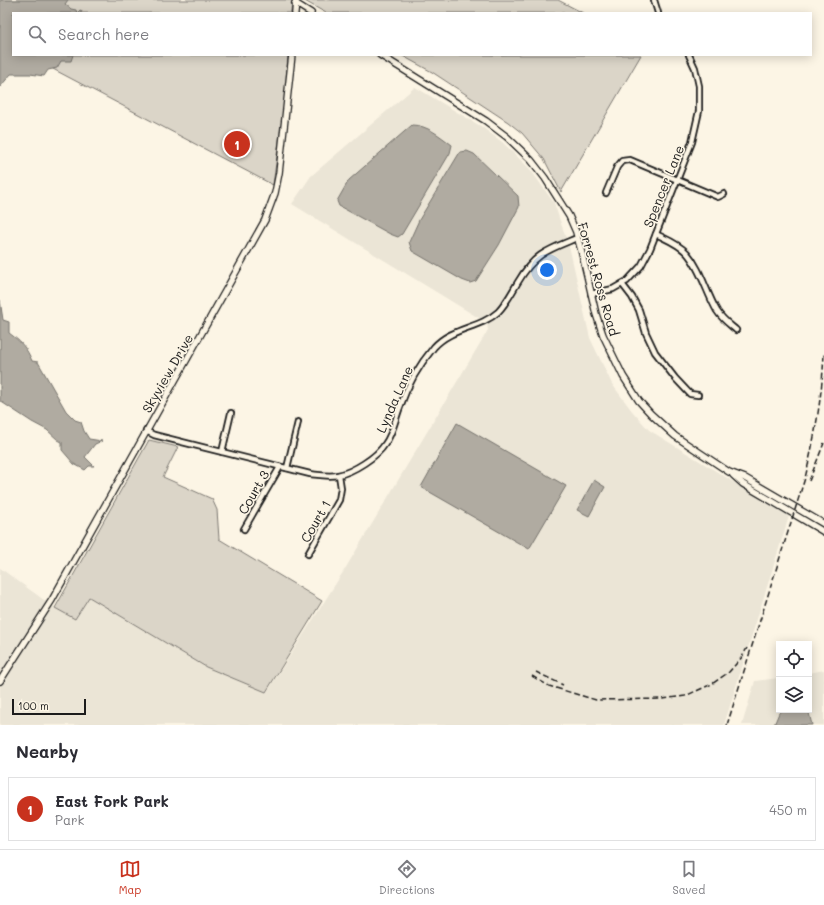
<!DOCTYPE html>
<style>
:root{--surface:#fff;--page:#f7f7f7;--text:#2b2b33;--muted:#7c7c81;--line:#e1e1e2;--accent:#c8321e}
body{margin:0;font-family:Mali,sans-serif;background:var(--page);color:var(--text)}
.controls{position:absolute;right:12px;bottom:12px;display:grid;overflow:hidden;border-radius:0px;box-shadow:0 2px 10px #0003}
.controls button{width:36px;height:36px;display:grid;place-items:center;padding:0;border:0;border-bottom:1px solid var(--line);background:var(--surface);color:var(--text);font:20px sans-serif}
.scale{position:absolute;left:12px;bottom:10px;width:74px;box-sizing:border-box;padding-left:4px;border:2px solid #1c1c1c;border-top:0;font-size:11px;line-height:14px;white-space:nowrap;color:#1c1c1c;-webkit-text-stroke:3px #fcf5e5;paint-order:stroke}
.you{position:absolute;left:547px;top:270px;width:14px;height:14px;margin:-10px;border:3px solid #fff;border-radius:50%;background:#1a73e8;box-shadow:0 0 0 6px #1a73e833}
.badge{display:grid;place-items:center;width:26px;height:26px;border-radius:50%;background:var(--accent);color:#fff;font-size:13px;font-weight:700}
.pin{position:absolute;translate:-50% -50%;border:2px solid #fff;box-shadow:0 1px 4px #0006}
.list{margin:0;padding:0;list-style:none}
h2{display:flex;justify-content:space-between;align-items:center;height:52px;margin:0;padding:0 16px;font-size:17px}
h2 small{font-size:13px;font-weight:400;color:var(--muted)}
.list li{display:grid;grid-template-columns:26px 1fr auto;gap:12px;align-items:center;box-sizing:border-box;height:64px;margin:0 8px 8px;padding:0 8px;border:1px solid var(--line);border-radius:0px}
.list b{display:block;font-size:15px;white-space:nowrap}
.list p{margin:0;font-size:13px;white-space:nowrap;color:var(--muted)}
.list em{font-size:13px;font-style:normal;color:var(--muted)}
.icon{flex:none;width:22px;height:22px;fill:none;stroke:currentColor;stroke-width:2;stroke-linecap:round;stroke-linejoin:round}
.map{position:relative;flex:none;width:824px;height:725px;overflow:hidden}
.search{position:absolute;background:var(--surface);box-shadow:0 2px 10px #0003;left:12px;right:12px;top:12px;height:44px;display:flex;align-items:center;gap:10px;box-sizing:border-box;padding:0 14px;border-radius:0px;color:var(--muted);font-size:15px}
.sheet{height:124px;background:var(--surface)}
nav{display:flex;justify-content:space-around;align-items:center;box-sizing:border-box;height:56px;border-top:1px solid var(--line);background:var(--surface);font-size:11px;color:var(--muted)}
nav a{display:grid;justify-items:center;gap:2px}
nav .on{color:var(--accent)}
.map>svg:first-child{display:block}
.built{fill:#ebe5d6}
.green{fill:#dbd5c8;stroke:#7c7872}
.water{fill:#b0aba1;stroke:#75726c}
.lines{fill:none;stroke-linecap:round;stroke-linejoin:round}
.minor-casing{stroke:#1c1c1c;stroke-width:8}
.tertiary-casing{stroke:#1c1c1c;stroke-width:8}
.minor{stroke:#fcf5e5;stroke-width:4.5}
.tertiary{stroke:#fcf5e5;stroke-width:5.5}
.rail{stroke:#1c1c1c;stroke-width:1.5;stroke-dasharray:6 3;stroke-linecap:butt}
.labels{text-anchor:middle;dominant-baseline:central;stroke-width:3.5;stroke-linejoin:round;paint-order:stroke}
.street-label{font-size:13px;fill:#1c1c1c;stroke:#fcf5e5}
</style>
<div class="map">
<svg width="824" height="725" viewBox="0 0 824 725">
<rect width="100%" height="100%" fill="#fcf5e5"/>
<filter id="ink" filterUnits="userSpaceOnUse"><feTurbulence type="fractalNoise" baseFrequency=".025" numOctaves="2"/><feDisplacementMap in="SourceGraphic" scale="8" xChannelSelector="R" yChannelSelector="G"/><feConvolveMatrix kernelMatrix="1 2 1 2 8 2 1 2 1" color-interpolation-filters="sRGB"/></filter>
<g filter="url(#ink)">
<g class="built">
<path d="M 415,87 L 482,127 L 502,142 L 530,169 L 554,203 L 570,250 L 590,338 L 612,384 L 632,411 L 649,430 L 789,516 L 724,725 L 0,725 L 0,568 L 55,608 L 75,618 L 89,597 L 206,667 L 267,692 L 345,569 L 488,330 L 487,323 L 292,204 L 311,176 Z"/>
<path d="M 824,670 L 824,725 L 742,725 L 755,681 L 779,678 L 779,710 L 809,710 L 809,673 Z"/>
</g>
<g class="green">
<path d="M 1,0 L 292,0 L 291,13 L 13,13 Z"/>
<path d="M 303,0 L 558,0 L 583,13 L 326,13 Z"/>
<path d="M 31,55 L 288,55 L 284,104 L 273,185 L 34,59 Z"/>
<path d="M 401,55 L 641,55 L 561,192 L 544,159 L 522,133 L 508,122 L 432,72 Z"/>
<path d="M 149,440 L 178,447 L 163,477 L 212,499 L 217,510 L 219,539 L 322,601 L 266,692 L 206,667 L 89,597 L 75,619 L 55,608 Z"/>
</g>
<g class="water">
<path d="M 0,0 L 68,0 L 65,4 L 71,9 L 76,10 L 77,13 L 80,10 L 82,11 L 81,13 L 13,13 L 13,55 L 73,55 L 71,61 L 61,61 L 57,68 L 48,70 L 44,76 L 30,74 L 11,74 L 0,87 Z"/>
<path d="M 412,125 C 427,125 440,136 452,145 L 450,153 L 402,234 L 398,237 L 390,234 L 339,206 L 337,201 L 349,180 Z"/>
<path d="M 467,151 L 474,154 L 518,196 L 519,207 L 499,245 L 476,281 L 470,283 L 462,280 L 412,251 L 409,242 L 419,220 L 460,152 Z"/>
<path d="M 0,300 L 3,320 L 9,322 L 9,333 C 20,341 27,348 32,361 L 38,362 L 66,411 L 75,420 L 81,422 L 84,431 L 89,439 L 102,441 L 95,444 L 85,457 L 94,466 L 89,466 L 85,470 L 74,464 L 62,450 L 62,442 L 58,440 L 47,430 L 32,422 L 0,401 Z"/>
<path d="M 457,423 L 566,486 L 529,549 L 421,487 Z"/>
<path d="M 594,480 L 605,487 L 589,516 L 577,510 Z"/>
<path d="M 782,710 L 805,710 L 809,713 L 812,725 L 774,725 L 779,713 Z"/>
</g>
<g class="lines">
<g class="minor-casing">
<g id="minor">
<path d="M 654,0 L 658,13"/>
<path d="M 606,193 L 617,167 L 622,161 L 630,160 L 718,197 L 724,194"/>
<path d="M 656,234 C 666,239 679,244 687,253 C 701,269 706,292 717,311 C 722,319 729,324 736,330"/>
<path d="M 622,284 L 632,297 L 639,310 L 646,333 L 655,352 L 675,378 L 690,394 L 698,395"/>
<path d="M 591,294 L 613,289 L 627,281 L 641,266 L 650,249 L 692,142 L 699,111 L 699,86 L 695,68 L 689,55"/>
<path d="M 146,431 L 154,435 L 310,474 C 319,475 329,477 338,475 C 353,472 377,457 385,444 C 393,433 395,420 400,407 C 407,386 420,364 434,347 C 452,327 479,329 498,312 C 506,304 512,292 518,282 C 535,253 548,250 577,238"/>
<path d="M 222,452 L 231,413"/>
<path d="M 287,468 L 298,422"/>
<path d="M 244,529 L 280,467"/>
<path d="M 308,554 L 339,500 L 341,488 L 339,475"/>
</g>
</g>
<g class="tertiary-casing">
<g id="tertiary">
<path d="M 295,3 L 311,13"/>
<path d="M 295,13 L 296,0"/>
<path d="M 380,55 L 486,121 L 507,137 L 531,160 L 545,178 L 569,216 L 576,232 L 582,254 L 596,314 L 603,335 L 623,376 L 639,401 L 651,414 L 675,436 L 729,472 L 745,478 L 824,524"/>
<path d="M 733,475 L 743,484 L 824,532"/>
<path d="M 0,681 L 52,600 L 265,220 L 275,193 L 279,173 L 292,55"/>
</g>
</g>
<use href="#minor" class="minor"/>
<use href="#tertiary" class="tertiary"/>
<g class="rail">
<path d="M 809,481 L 824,443"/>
<path d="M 536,672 L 563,685"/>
<path d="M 532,676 L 549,686 L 596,700 L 662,699 L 685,696 L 712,684 L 729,672 L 742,657 L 747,648"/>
<path d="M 727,725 L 805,478 C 815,437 822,396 824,354"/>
</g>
</g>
</g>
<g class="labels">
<g class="street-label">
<text transform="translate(663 186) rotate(-68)">Spencer Lane</text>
<text transform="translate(599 279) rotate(74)">Forrest Ross Road</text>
<text transform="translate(167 373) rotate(-60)">Skyview Drive</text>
<text transform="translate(394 399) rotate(-66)">Lynda Lane</text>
<text transform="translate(253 492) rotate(-60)">Court 3</text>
<text transform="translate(315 521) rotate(-60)">Court 1</text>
</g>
</g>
</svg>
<div class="controls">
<button><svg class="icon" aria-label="locate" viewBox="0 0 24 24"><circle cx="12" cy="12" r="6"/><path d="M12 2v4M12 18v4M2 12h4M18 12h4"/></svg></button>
<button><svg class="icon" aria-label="layers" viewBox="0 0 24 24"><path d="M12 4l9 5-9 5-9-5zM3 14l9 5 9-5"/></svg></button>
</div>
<div class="scale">100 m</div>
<div class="you"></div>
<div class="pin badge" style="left:237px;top:144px">1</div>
<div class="search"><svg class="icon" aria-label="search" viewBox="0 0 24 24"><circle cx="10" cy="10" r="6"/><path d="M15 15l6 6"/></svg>Search here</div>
</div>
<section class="sheet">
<h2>Nearby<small></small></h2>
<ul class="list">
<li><span class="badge">1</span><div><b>East Fork Park</b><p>Park</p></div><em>450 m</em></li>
</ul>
</section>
<nav>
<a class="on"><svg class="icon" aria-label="map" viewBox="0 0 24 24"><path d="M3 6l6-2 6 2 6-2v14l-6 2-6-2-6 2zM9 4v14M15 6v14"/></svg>Map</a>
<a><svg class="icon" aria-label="directions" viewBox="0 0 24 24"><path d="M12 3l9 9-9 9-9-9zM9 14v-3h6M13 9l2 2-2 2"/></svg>Directions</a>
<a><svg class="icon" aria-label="saved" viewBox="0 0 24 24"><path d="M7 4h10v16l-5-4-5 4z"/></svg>Saved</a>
</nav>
